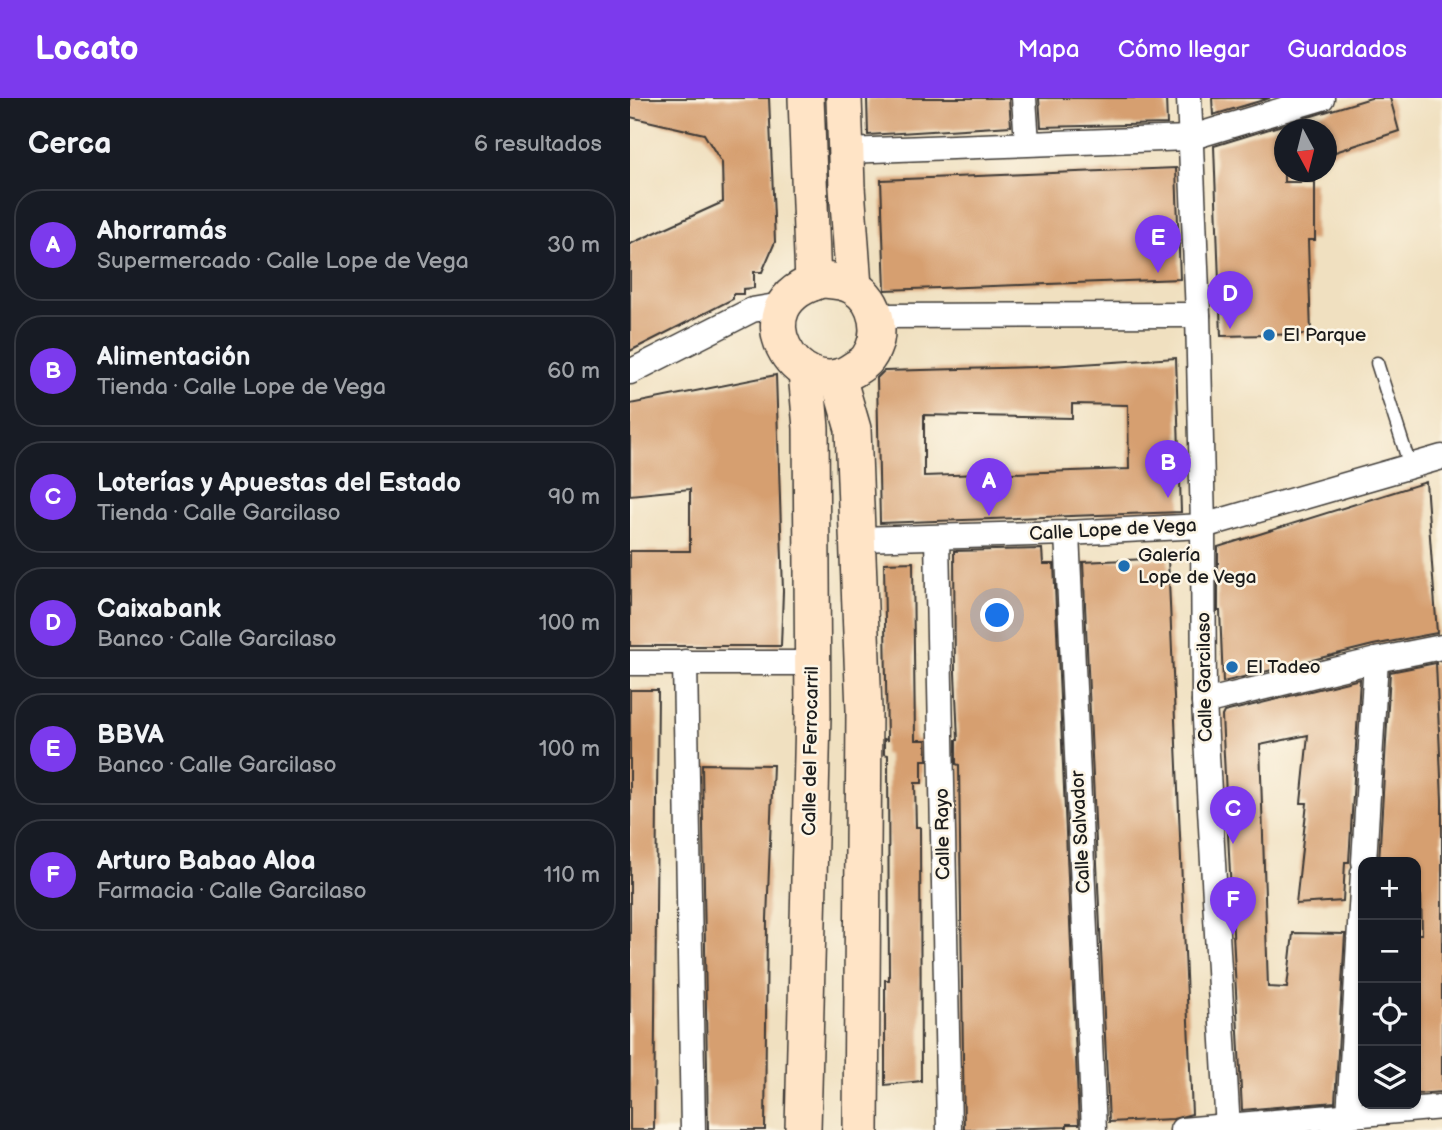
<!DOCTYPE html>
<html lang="es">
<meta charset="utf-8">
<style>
:root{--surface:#171b24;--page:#242831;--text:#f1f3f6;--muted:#9ea1a6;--line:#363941;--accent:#7c3aed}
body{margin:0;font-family:"Balsamiq Sans",sans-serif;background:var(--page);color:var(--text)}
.controls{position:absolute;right:21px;bottom:21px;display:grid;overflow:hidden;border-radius:14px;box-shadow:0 2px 5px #0004}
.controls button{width:63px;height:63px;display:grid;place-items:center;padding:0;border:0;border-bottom:2px solid var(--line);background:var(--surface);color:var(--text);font:35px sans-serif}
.compass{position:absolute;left:644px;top:21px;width:63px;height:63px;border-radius:50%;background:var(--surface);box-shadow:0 2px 5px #0004;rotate:173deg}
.you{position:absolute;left:368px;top:518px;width:24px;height:24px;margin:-18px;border:5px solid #fff;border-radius:50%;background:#1a73e8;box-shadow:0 0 0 10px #1a73e833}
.badge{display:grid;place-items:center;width:46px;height:46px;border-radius:50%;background:var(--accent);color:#fff;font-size:23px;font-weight:700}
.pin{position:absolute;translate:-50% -58px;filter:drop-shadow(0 2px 4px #0008)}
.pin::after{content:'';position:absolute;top:37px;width:24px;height:21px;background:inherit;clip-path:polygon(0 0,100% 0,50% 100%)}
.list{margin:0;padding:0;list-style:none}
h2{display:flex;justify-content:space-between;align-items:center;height:91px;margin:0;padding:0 28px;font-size:30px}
h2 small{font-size:23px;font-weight:400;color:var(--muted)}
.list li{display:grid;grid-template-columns:46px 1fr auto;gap:21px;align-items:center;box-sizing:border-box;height:112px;margin:0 14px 14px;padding:0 14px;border:2px solid var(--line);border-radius:28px}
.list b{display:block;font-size:26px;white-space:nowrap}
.list p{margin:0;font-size:23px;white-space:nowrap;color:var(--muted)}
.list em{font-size:23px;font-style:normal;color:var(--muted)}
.icon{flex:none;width:38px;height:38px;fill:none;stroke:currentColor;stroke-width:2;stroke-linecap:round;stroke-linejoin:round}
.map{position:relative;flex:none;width:812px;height:1032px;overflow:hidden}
header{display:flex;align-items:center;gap:42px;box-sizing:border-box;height:98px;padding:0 35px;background:var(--accent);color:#fff}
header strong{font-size:33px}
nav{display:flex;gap:38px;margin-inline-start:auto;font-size:24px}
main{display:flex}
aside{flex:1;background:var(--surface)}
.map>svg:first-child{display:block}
.building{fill:#d69f70;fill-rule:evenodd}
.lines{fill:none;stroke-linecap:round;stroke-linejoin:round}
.lane-casing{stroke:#3c3935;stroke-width:15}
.street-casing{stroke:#3c3935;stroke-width:27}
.secondary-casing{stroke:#3c3935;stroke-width:38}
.lane{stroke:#fff;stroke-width:12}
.street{stroke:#fff;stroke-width:24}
.secondary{stroke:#ffe4c6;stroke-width:35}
.poi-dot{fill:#1f6fb2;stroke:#fcf5e5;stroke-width:2.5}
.labels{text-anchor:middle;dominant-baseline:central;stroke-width:5;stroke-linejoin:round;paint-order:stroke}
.poi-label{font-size:19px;fill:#1c1c1c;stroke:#fcf5e5;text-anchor:start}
.street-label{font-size:19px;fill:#1c1c1c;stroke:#fcf5e5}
</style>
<header>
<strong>Locato</strong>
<nav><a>Mapa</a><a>Cómo llegar</a><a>Guardados</a></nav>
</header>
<main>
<aside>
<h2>Cerca<small>6 resultados</small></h2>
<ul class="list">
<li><span class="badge">A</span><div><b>Ahorramás</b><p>Supermercado · Calle Lope de Vega</p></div><em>30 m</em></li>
<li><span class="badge">B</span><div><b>Alimentación</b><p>Tienda · Calle Lope de Vega</p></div><em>60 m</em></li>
<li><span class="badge">C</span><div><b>Loterías y Apuestas del Estado</b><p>Tienda · Calle Garcilaso</p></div><em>90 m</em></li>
<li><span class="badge">D</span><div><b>Caixabank</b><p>Banco · Calle Garcilaso</p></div><em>100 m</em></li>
<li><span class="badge">E</span><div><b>BBVA</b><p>Banco · Calle Garcilaso</p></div><em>100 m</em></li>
<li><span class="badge">F</span><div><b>Arturo Babao Aloa</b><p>Farmacia · Calle Garcilaso</p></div><em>110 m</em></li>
</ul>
</aside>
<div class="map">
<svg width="812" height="1032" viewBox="0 0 812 1032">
<rect width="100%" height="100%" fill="#fcf5e5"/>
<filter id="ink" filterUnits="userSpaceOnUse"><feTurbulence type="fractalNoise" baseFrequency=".0143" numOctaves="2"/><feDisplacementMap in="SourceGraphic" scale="14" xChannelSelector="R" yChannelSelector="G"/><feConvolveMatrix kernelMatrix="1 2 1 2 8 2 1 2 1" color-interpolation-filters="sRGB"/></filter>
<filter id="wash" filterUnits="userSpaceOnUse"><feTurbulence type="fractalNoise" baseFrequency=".00686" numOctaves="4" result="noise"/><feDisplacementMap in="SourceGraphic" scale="28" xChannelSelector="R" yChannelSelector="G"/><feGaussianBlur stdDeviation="1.57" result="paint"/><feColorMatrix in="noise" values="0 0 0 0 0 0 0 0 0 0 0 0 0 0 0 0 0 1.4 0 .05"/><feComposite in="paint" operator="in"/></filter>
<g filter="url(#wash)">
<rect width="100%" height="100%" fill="#f0e0c0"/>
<g id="blocks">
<g class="building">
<path d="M 0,0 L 139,0 L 145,144 L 132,174 L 124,174 L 124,190 L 113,191 L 113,196 L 103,196 L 103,201 L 0,253 L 0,146 L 93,104 L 92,65 L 74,36 L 0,19 Z"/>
<path d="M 237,0 L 379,0 L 381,28 L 238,37 Z"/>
<path d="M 409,0 L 536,0 L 537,26 L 411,29 Z"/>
<path d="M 582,0 L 640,0 L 583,17 Z"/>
<path d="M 741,0 L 760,0 L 769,33 L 696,57 L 696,32 L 654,32 L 654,84 L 685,84 L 685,142 L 678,142 L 681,236 L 591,238 L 584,48 Z"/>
<path d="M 546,70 L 550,181 L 255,192 L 251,82 Z"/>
<path d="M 546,260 L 551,414 L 250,425 L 247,280 L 254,273 L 404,269 ZM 442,306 L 498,307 L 499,371 L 294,378 L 294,317 L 442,320 Z"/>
<path d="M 146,277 L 153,493 L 151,548 L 0,548 L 0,453 L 60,453 L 60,391 L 0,397 L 0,306 Z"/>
<path d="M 796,384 L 807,535 L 743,547 L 593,584 L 590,513 L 588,513 L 588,449 Z"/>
<path d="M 412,451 L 413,466 L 424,466 L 449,1026 L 437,1026 L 437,1029 L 334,1032 L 329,667 L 326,666 L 326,642 L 328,642 L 325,575 L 324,453 Z"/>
<path d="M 538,460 L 562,1016 L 543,1021 L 479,1024 L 453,464 Z"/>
<path d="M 283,464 L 285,642 L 296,642 L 297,662 L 292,662 L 292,685 L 285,685 L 286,729 L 290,729 L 291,983 L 255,987 L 255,882 L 259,882 L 258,657 L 254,656 L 254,641 L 257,642 L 254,465 Z"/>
<path d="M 806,565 L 812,702 L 812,994 L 786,996 L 786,836 L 792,836 L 791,798 L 786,798 L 786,764 L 749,764 L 760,574 Z"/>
<path d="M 730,581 L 719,764 L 715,764 L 713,803 L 666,806 L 677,705 L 671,705 L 678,637 L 630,647 L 638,889 L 657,890 L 663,835 L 715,836 L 705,1004 L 612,1012 L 592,618 L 594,614 Z"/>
<path d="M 0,592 L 28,592 L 24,1032 L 0,1032 Z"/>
<path d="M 72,666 L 143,667 L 137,821 L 135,1032 L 78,1032 Z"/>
</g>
</g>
</g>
<g filter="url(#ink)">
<use href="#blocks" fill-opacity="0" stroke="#3c3935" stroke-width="2"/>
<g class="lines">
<g class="lane-casing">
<path id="lane" d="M 747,265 L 780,368"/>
</g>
<g class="street-casing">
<g id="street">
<path d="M 394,0 L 397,45"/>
<path d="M 559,0 L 568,217 L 573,428 L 574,604 L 598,1032"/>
<path d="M 216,53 L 559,40 L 692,0"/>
<path d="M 245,218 L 568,217"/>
<path d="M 0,274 L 122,212 L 152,207"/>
<path d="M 437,435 L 464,1032"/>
<path d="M 307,440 L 319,1032"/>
<path d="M 228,441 L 437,435 L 573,428 L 812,359"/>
<path d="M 55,564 L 63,1032"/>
<path d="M 0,565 L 182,565"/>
<path d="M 574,604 L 746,562 L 812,549"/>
<path d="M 734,764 L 746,562"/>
<path d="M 719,1018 L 733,775"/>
<path d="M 552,1032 L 812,1009"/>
</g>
</g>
<g class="secondary-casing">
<g id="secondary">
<path d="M 176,0 L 183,185"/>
<path d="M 214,0 L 217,89 L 224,189"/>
<path d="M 192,182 C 203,183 214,183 224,189 C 248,204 254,237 238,260 C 234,266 227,269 221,273 C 168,307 104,205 192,182 Z"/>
<path d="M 208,279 L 223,331 L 234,612 L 231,1032"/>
<path d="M 173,1032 L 183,616 L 181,330 L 176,274"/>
</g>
</g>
<use href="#lane" class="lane"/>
<use href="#street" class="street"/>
<use href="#secondary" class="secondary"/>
</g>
</g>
<g class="poi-dot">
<circle cx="639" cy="237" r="7"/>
<circle cx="494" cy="468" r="7"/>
<circle cx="602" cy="569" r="7"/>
</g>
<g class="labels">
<g class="poi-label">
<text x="653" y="237">El Parque</text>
<text x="508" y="457">Galería<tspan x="508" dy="22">Lope de Vega</tspan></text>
<text x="616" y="569">El Tadeo</text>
</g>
<g class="street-label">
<text transform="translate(483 432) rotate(-3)">Calle Lope de Vega</text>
<text transform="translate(575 579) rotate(-91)">Calle Garcilaso</text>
<text transform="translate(181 653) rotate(-89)">Calle del Ferrocarril</text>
<text transform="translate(451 734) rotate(-93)">Calle Salvador</text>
<text transform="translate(313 736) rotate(-91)">Calle Rayo</text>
</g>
</g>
</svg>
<div class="controls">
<button>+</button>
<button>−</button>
<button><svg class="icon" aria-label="locate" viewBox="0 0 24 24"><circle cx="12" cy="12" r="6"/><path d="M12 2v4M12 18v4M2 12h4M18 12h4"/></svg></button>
<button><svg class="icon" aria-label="layers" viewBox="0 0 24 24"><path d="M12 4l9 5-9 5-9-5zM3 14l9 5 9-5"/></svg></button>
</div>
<svg class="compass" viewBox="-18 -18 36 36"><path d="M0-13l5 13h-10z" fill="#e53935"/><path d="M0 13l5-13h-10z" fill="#9ea1a6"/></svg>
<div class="you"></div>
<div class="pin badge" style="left:359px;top:418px">A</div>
<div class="pin badge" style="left:538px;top:400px">B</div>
<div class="pin badge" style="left:603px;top:746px">C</div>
<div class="pin badge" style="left:600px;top:231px">D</div>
<div class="pin badge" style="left:528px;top:175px">E</div>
<div class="pin badge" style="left:603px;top:837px">F</div>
</div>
</main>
